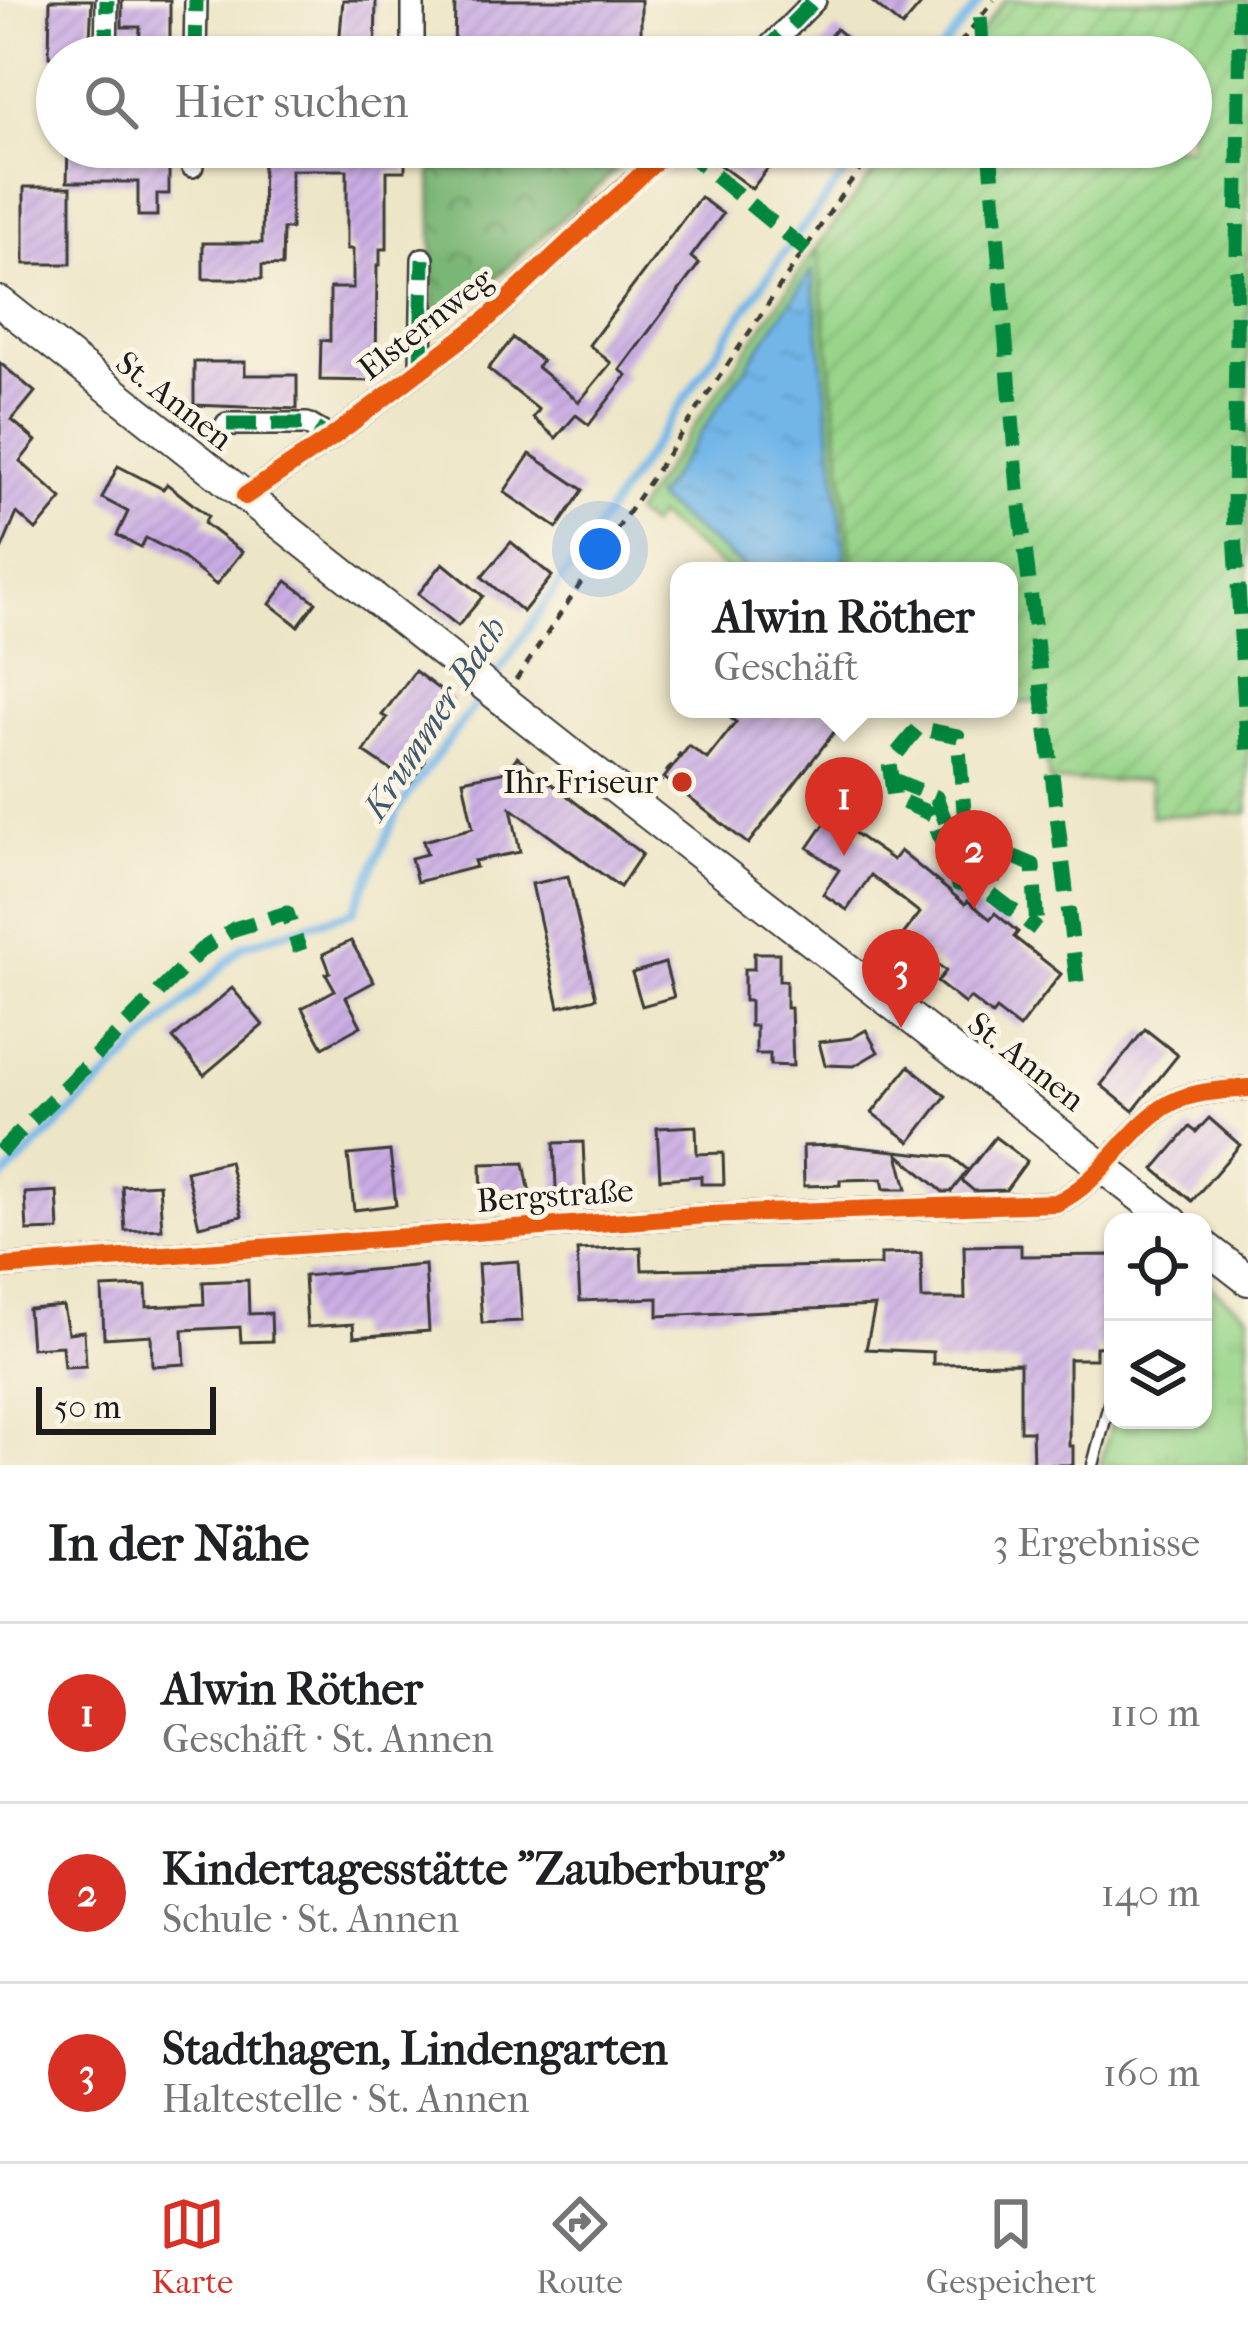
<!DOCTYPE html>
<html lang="de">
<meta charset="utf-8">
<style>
:root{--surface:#fff;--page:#f6f6f6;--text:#202124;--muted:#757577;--line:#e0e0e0;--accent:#d93025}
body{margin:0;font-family:"IM FELL French Canon",serif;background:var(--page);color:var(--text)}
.controls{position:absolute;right:36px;bottom:36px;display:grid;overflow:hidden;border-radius:24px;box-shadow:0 3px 9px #0004}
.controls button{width:108px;height:108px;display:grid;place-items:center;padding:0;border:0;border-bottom:3px solid var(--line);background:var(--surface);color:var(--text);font:60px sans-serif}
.scale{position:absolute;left:36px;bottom:30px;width:180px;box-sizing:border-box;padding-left:12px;border:6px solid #1c1c1c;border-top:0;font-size:33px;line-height:42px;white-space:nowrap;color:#1c1c1c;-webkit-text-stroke:9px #fcf5e5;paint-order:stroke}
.you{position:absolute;left:600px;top:549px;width:42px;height:42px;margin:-30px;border:9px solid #fff;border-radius:50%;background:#1a73e8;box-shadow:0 0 0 18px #1a73e833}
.badge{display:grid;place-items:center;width:78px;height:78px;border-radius:50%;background:var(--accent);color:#fff;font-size:39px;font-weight:700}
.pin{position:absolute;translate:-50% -99px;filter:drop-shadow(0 3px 6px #0008)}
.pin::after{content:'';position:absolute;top:63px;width:42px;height:36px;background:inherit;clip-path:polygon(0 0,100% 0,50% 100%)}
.popup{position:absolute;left:670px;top:562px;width:348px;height:156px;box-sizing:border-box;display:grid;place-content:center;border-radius:24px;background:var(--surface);filter:drop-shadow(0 3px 9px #0005);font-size:39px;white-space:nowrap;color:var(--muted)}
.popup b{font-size:45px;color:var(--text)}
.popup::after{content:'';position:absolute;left:50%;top:100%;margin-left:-24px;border:24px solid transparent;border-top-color:var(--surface)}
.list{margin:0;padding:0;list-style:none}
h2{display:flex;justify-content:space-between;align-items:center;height:156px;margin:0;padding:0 48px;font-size:51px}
h2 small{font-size:39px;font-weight:400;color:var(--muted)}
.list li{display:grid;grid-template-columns:78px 1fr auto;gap:36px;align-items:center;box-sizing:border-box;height:180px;padding:0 48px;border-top:3px solid var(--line)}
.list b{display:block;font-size:45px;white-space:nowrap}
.list p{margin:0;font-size:39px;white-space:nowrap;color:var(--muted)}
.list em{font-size:39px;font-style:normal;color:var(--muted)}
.icon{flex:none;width:66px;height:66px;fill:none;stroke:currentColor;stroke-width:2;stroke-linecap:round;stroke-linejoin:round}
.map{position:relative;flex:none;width:1248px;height:1465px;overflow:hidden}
.search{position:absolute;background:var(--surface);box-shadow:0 3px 9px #0004;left:36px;right:36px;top:36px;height:132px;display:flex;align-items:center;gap:30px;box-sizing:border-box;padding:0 42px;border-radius:66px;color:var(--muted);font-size:45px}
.sheet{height:696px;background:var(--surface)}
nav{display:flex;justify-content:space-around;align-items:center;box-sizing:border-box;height:168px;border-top:3px solid var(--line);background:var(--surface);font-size:33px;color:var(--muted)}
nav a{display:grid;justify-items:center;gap:6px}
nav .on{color:var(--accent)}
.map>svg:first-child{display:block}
.grass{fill:url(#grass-tufts);stroke:#5a7853;stroke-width:3}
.forest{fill:url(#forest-crowns);stroke:#4b6949;stroke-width:3}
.garden{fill:url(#garden-furrows);stroke:#5a7853;stroke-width:3}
.water{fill:url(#water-ripples);stroke:#476982;stroke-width:3}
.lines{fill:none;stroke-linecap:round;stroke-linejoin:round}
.stream{stroke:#72b6e8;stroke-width:8}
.building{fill:url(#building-hatch)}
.lane-casing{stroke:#3b3a36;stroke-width:15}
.street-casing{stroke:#3b3a36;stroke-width:26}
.secondary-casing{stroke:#3b3a36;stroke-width:34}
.path{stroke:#3b3a36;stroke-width:4.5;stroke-dasharray:9 9;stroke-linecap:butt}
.lane{stroke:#fff;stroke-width:10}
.street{stroke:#fff;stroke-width:21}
.secondary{stroke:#fff;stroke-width:30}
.quiet{stroke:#00873e;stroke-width:15;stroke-dasharray:30 15;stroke-linecap:butt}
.cycleway-casing{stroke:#fcf5e5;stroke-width:26}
.cycleway{stroke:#e8590c;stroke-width:18}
.poi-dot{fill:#c8321e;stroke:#fcf5e5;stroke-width:4.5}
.labels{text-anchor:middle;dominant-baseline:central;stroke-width:10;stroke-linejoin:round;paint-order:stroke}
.street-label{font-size:33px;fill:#1c1c1c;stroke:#fcf5e5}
.poi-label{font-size:33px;fill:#1c1c1c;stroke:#fcf5e5;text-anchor:end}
.water-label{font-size:36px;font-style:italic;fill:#3e5a6e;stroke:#fcf5e5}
</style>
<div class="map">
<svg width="1248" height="1465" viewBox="0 0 1248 1465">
<defs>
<pattern id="grass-tufts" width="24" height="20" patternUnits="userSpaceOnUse" patternTransform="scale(3)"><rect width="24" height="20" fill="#98d58a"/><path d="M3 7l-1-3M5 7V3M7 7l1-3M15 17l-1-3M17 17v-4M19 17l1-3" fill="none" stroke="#82b676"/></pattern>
<pattern id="forest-crowns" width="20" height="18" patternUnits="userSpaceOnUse" patternTransform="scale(3)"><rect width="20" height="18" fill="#7ab676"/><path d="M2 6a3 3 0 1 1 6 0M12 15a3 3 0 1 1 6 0" fill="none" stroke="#639360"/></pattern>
<pattern id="garden-furrows" width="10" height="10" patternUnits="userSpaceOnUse" patternTransform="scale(3)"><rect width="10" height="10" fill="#98d58a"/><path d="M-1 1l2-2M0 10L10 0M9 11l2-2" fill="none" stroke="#82b676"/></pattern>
<pattern id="water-ripples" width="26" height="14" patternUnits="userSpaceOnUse" patternTransform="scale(3)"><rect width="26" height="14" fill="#72b6e8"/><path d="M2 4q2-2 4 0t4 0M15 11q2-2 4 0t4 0" fill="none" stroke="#629cc6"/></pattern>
<pattern id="building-hatch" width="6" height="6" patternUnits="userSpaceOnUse" patternTransform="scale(3)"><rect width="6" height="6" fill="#c9ace4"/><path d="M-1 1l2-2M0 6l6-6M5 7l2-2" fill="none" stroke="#ac93c3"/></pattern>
</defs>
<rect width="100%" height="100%" fill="#fcf5e5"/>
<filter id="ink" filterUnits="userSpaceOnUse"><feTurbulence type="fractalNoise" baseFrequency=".00833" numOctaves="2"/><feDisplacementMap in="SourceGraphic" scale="24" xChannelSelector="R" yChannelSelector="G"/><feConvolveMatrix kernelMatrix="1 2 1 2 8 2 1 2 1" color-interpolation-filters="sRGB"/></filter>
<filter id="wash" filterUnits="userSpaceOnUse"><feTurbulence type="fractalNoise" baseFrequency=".004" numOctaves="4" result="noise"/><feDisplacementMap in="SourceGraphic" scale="48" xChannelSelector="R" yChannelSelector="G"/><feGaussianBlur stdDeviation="2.7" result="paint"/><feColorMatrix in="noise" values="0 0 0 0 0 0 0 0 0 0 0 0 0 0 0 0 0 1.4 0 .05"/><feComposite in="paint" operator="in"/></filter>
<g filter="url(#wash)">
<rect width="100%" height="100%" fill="#ece5c6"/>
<g class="grass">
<path d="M 817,247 L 853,571 L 728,571 L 657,516 L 649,526 L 634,514 Z"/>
<path d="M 1203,1281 L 1248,1315 L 1248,1465 L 1100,1465 L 1113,1419 L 1203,1420 Z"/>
</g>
<path class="forest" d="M 431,168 L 617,170 L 434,333 Z"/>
<path class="garden" d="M 1005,0 L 1248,0 L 1248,813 L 1151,816 L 1150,780 L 1049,782 L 1040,701 L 1009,704 L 1009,571 L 853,571 L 817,247 L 893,147 L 1191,147 L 1191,57 L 961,57 Z"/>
<path class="water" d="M 812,270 L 847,571 L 749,571 L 655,499 Z"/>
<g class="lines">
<g class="stream">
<path d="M 936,57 L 981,0"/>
<path d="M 798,234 L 866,147"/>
<path d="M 492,682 L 788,247"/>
<path d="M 0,1181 L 244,945 L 354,911 L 401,804 L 483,694"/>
</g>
</g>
<g id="blocks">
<g class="building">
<path d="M 50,0 L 92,0 L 89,57 L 49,57 Z"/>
<path d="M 122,0 L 170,0 L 170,57 L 139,57 L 140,27 L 122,27 Z"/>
<path d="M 343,0 L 376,0 L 375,57 L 338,57 Z"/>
<path d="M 455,0 L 641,0 L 641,57 L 454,57 Z"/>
<path d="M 870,0 L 925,0 L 902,27 Z"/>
<path d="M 836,29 L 869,57 L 813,57 Z"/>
<path d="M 68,147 L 105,147 L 105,158 L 169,159 L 169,194 L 157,194 L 157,216 L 138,216 L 138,182 L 67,182 Z"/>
<path d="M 263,147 L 405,147 L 405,171 L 387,171 L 387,249 L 380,249 L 380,265 L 377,265 L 376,381 L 320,380 L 321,340 L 330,341 L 330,288 L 353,288 L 353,249 L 347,249 L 347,170 L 291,170 L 291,229 L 283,229 L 282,266 L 262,265 L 262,279 L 203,279 L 203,243 L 262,243 Z"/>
<path d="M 729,147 L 784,147 L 752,189 L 717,163 Z"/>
<rect x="24" y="187" width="47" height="77"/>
<path d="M 700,197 L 723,214 L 691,257 L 699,264 L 620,370 L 627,375 L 589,425 L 576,415 L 556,438 L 533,418 L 539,410 L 488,369 L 513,338 L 542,361 L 537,367 L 579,402 L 611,363 L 589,345 Z"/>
<path d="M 194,362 L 245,362 L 245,375 L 297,375 L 297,409 L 194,405 Z"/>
<path d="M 0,363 L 35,392 L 12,420 L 36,441 L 20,461 L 62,499 L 36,530 L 17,513 L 0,553 Z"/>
<path d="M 530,454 L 583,490 L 557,528 L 504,492 Z"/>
<path d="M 118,466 L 163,489 L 167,484 L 208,516 L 204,523 L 242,552 L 216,585 L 179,555 L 146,538 L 141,547 L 117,535 L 128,512 L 102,498 Z"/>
<path d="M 511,542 L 552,576 L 523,612 L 482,577 Z"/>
<path d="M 443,563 L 483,596 L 458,626 L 418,594 Z"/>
<path d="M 287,581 L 316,602 L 298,626 L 270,604 Z"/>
<path d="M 415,671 L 453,700 L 414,753 L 425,761 L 410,783 L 364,752 L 387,718 L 382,715 Z"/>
<path d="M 718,709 L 852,709 L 748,844 L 664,778 L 689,746 L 707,759 L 736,722 Z"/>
<path d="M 517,757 L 642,854 L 620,887 L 511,808 L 520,852 L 474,861 L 476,867 L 417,882 L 411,858 L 427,854 L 423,841 L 473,828 L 463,780 L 507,771 Z"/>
<path d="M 830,816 L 893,860 L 900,851 L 965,904 L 968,901 L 990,919 L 995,913 L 1018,932 L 1014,937 L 1061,974 L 1019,1028 L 996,1010 L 992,1015 L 970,998 L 965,1004 L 937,982 L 946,971 L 902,936 L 920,913 L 871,875 L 847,910 L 823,894 L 839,870 L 808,848 Z"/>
<path d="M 568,876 L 596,998 L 559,1007 L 532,884 Z"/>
<path d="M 351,941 L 374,982 L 346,997 L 361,1026 L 323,1047 L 302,1008 L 335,990 L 326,974 L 330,972 L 323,954 Z"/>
<path d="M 754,953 L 779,953 L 779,981 L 786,981 L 786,1008 L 791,1008 L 793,1066 L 770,1065 L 770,1054 L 756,1054 L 756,1026 L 750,1026 L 750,1001 L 744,1001 L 744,969 L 754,969 Z"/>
<path d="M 665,963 L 674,997 L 642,1006 L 632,973 Z"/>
<path d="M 232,988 L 263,1025 L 204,1075 L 173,1038 Z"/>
<path d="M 1145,1029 L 1178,1055 L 1133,1111 L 1101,1085 Z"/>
<path d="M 866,1030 L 878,1052 L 854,1066 L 825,1065 L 819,1042 L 852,1038 Z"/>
<path d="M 909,1066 L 946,1096 L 910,1142 L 872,1113 Z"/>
<path d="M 1209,1118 L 1240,1145 L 1192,1201 L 1154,1169 L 1190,1127 L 1196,1132 Z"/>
<path d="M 696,1126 L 697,1154 L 723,1153 L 724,1184 L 701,1184 L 701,1176 L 660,1179 L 657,1128 Z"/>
<path d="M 995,1137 L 1027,1161 L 1006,1190 L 974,1191 L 961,1180 Z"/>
<path d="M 583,1142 L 586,1208 L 557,1209 L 554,1143 Z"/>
<path d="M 838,1145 L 952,1157 L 968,1170 L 951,1192 L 943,1192 L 898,1154 L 907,1189 L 884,1189 L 882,1179 L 840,1180 L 840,1185 L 804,1186 L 803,1146 Z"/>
<path d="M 390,1151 L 396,1205 L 354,1210 L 348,1155 Z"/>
<path d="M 229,1161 L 242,1216 L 199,1226 L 186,1171 Z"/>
<path d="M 524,1163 L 532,1204 L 482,1204 L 481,1164 Z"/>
<path d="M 159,1184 L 162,1229 L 125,1231 L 122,1186 Z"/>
<path d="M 57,1191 L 59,1230 L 27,1231 L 25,1193 Z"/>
<path d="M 1021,1245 L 1021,1256 L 1113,1255 L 1113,1346 L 1096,1347 L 1096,1359 L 1069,1359 L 1069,1446 L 1073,1446 L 1073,1465 L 1033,1465 L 1032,1431 L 1020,1431 L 1020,1363 L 933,1364 L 933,1352 L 866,1349 L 875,1306 L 658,1316 L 658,1298 L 580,1301 L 577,1250 L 641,1247 L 642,1270 L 881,1265 L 881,1254 L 921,1253 L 922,1299 L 965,1299 L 964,1246 Z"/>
<path d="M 518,1261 L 522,1321 L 482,1323 L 478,1264 Z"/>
<path d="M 425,1265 L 429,1331 L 354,1337 L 353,1324 L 307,1327 L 304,1276 Z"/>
<path d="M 248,1280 L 249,1314 L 271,1313 L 272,1341 L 241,1342 L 240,1327 L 183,1330 L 185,1364 L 152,1366 L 151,1335 L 104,1338 L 102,1288 L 146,1286 L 147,1307 L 204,1304 L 203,1282 Z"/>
<path d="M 63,1306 L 68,1333 L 84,1331 L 86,1366 L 64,1367 L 62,1346 L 31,1348 L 28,1309 Z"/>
</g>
</g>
</g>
<g filter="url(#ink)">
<use href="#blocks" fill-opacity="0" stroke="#3b3a36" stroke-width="3"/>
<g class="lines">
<g class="lane-casing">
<path id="lane" d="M 1093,1465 L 1113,1389"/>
</g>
<g class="street-casing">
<g id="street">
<path d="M 106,57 L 107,0"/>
<path d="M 195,57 L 196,0"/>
<path d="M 413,57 L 413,0"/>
<path d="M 759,57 L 815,0"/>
<path d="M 192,166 L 193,147"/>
<path d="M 421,367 L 423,259"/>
<path d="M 227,424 L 307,424 L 331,438"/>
<path d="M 245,496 L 331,438 L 486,320 L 632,183"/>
<path d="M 0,1267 L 707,1215 L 1056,1203 C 1102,1182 1123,1134 1164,1107 C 1188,1091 1220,1091 1248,1088"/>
</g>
</g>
<g class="secondary-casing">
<g id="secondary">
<path d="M 0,302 L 584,764 L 1173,1222"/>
<path d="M 1203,1245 L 1248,1280"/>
</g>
</g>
<g class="path">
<path d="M 949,57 L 994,0"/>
<path d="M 516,680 L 848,185 L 878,147"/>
<path d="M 656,787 L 681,753"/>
</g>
<use href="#lane" class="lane"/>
<use href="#street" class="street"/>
<use href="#secondary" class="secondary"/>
<g class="quiet">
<path d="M 1240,0 L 1234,514 L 1248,760"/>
<path d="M 980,17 L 983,57"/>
<path d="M 106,57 L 107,0"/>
<path d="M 195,57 L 196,0"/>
<path d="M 759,57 L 815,0"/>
<path d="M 680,147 L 807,251"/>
<path d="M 990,147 L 1018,490 L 1077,982"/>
<path d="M 192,166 L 193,147"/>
<path d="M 421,367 L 423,259"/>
<path d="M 227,424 L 307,424 L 331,438"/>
<path d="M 891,779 L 936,797 L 968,880 L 966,885 L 958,884 L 931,814 L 894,798 L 889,763 L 918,728 L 958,736 L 966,836 L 1033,865 L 1037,929"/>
<path d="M 1003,852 L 989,892 L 1037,929"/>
<path d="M 0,1152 L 201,950 L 234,929 L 287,913 L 300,951"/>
</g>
<g class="cycleway-casing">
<g id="cycleway">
<path d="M 245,496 L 331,438 L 486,320 L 671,147"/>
<path d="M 0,1267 L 707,1215 L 1056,1203 C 1102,1182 1123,1134 1164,1107 C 1188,1091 1220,1091 1248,1088"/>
</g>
</g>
<use href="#cycleway" class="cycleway"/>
</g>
</g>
<circle class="poi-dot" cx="682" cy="782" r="12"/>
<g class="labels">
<g class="street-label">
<text transform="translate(426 324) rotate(-38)">Elsternweg</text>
<text transform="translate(174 401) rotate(38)">St. Annen</text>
<text transform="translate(1026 1062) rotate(38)">St. Annen</text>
<text transform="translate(555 1196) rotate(-4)">Bergstraße</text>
</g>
<g class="poi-label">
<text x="658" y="782">Ihr Friseur</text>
</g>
<g class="water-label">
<text transform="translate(434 718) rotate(-57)">Krummer Bach</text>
</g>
</g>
</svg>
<div class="controls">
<button><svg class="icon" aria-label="locate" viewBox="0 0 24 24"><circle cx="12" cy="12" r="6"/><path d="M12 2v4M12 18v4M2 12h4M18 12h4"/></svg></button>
<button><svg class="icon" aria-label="layers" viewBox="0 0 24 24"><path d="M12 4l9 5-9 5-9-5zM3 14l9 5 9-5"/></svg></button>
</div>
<div class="scale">50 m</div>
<div class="you"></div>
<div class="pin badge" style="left:844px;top:856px">1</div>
<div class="popup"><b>Alwin Röther</b>Geschäft</div>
<div class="pin badge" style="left:974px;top:909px">2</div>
<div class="pin badge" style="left:901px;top:1028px">3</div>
<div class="search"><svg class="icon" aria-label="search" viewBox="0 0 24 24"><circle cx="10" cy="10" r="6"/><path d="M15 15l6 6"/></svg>Hier suchen</div>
</div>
<section class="sheet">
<h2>In der Nähe<small>3 Ergebnisse</small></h2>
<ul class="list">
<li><span class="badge">1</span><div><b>Alwin Röther</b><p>Geschäft · St. Annen</p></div><em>110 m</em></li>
<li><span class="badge">2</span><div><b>Kindertagesstätte &quot;Zauberburg&quot;</b><p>Schule · St. Annen</p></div><em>140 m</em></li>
<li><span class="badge">3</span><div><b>Stadthagen, Lindengarten</b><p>Haltestelle · St. Annen</p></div><em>160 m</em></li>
</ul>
</section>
<nav>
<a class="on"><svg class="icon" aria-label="map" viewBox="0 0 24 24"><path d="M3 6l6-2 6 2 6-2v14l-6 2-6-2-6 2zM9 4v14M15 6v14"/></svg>Karte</a>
<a><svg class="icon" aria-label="directions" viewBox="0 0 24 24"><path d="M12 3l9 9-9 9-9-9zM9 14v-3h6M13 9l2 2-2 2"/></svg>Route</a>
<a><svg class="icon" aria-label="saved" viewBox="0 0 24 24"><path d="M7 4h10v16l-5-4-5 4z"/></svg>Gespeichert</a>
</nav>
